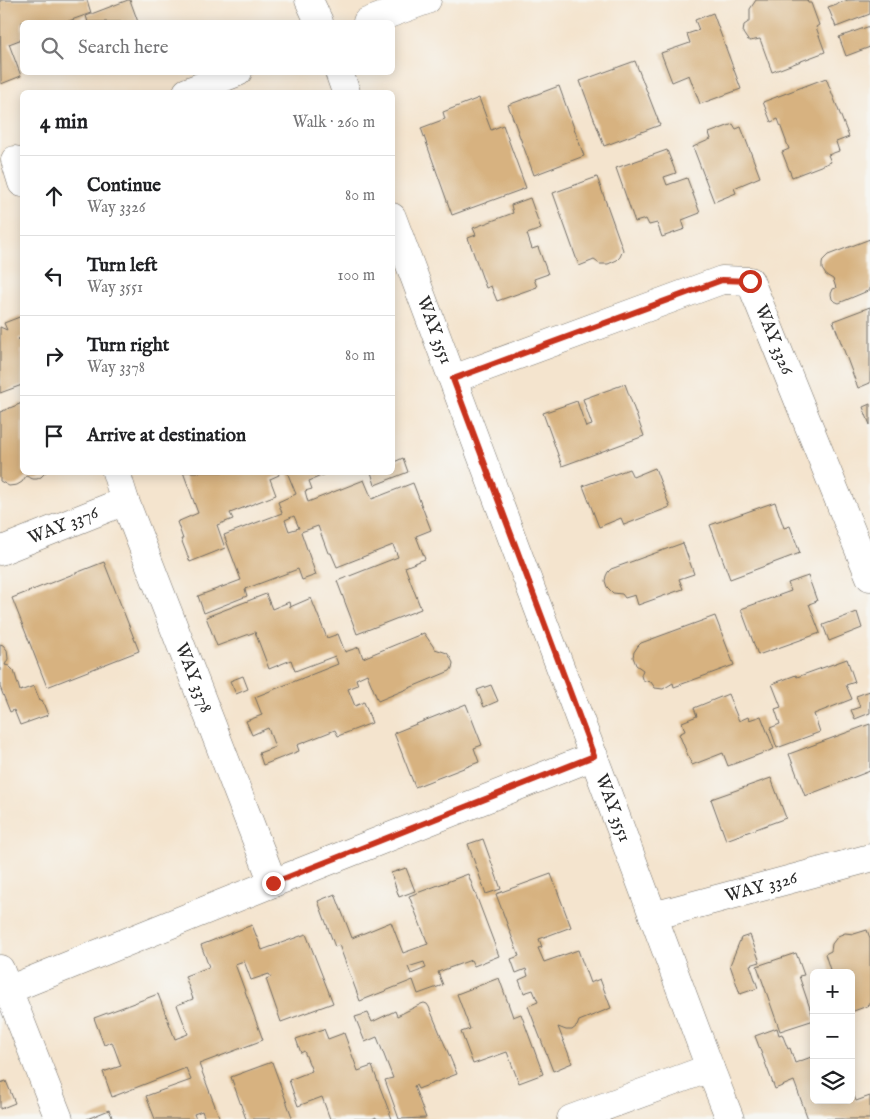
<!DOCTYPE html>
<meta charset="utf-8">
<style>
:root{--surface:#fff;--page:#f2f2f2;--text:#202124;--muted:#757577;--line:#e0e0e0}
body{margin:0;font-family:"IM FELL English",serif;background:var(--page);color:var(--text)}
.controls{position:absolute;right:15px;bottom:15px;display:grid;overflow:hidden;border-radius:8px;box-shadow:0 2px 12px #0003}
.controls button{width:45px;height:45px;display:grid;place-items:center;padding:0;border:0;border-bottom:1px solid var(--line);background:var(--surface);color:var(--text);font:25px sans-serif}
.stop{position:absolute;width:15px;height:15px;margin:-11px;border:4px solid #c8321e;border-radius:50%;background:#fff}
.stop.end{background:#c8321e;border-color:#fff;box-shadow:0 1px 5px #0008}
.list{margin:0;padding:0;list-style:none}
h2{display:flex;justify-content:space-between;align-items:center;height:65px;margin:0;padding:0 20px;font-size:21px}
h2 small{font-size:16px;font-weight:400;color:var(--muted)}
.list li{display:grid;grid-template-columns:32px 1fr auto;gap:15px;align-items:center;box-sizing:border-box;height:80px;padding:0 20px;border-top:1px solid var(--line)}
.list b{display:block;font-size:19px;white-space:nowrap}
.list p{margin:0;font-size:16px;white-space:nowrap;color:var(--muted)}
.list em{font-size:16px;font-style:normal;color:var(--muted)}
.icon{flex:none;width:28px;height:28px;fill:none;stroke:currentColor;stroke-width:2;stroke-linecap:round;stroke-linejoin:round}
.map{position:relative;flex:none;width:870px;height:1119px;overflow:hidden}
.search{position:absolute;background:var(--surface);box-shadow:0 2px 12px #0003;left:20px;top:20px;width:375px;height:55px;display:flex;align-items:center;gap:12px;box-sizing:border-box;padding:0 18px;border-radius:8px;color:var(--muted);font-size:19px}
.panel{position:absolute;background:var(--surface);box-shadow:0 2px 12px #0003;left:20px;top:90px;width:375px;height:385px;border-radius:8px}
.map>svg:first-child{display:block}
.building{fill:#d7b280;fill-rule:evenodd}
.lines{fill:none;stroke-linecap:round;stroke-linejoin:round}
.minor-casing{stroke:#716c64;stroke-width:29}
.minor{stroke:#fff;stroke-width:28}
.route{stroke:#c8321e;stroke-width:6}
.labels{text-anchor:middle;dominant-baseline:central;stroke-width:4;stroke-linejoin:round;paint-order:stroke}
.street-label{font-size:18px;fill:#2b2b2b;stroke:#f6f6f2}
</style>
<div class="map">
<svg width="870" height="1119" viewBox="0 0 870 1119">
<rect width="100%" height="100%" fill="#f6f6f2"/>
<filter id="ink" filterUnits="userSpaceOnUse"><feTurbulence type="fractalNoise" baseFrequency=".02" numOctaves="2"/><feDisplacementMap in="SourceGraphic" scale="10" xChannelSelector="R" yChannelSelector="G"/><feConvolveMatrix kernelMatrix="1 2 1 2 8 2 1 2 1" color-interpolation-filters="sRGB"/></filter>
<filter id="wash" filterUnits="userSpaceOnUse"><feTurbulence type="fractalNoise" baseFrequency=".0096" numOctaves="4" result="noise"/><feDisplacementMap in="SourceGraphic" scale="20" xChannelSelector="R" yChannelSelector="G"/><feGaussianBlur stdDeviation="1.12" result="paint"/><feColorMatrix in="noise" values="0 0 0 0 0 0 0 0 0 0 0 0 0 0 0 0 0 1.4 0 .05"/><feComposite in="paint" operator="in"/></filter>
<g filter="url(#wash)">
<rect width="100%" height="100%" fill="#f4e4ce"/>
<g id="blocks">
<g class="building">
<path d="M 0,0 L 87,0 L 91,13 L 66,22 L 22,22 L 22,39 L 9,44 L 21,76 L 1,84 Z"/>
<path d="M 128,0 L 130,0 L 138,22 L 88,22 L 86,16 Z"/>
<path d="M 756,0 L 807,0 L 808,3 L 811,3 L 819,25 L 816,27 L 825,52 L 772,72 L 760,39 L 750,41 L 747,39 L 743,33 L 744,25 L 750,21 L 750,9 Z"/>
<path d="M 848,0 L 870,0 L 870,14 L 836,27 L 828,7 Z"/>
<path d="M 713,13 L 741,89 L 700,104 L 689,75 L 672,82 L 661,53 L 690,43 L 687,34 L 699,30 L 695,20 Z"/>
<path d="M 870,26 L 870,47 L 846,56 L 839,37 Z"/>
<path d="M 635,61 L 660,125 L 604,146 L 580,81 Z"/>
<path d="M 826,78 L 849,137 L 836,142 L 839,151 L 828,155 L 831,162 L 792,177 L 782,152 L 789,149 L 778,119 L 771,122 L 763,102 Z"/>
<path d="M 559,86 L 584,156 L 534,175 L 508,105 Z"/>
<path d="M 479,98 L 491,130 L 503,125 L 526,188 L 452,215 L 421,128 L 445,119 L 443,112 Z"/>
<path d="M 733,124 L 736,129 L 741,127 L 760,177 L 734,188 L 736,193 L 714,202 L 693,147 L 711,139 L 709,133 Z"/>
<path d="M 667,150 L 676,173 L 664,177 L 667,185 L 687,178 L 700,213 L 682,220 L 685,229 L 662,237 L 657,223 L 649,225 L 646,219 L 635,222 L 616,168 Z"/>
<path d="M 597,177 L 623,250 L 620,257 L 617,260 L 608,264 L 600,264 L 594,260 L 579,266 L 553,193 Z"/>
<path d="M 530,198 L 541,229 L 527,234 L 532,249 L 538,247 L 548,274 L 534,279 L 537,287 L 497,301 L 491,286 L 486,288 L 468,238 L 476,235 L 473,228 L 513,213 L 511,205 Z"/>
<path d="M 870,239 L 870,290 L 839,303 L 834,301 L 832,299 L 831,294 L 833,289 L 836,288 L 833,279 L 826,275 L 822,269 L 822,264 L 823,260 L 828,255 Z"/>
<path d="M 870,307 L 870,383 L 858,388 L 833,321 Z"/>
<path d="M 22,316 L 22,337 L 18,339 L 22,342 L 22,350 L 20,351 L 22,359 L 22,385 L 0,393 L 0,327 L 7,330 L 4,323 Z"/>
<path d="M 625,384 L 644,436 L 562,466 L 543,413 L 577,401 L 586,427 L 592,425 L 583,399 Z"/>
<path d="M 22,403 L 22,472 L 46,472 L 41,477 L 37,479 L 33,479 L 26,476 L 22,482 L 17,485 L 9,486 L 0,481 L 0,412 Z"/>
<path d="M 870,404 L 870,425 L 863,407 Z"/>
<path d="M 403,458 L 408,472 L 375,485 L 371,472 L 392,472 L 392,463 Z"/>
<path d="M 655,468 L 670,507 L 624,525 L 621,518 L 599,527 L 583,486 L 629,469 L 633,477 Z"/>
<path d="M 183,472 L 278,472 L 279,475 L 270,479 L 276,495 L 230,513 L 233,519 L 217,525 L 225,548 L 190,562 L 181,539 L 183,539 L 177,522 L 198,513 Z"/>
<path d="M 287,472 L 331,472 L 309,481 L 312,489 L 305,491 L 308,502 L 364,480 L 372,499 L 413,483 L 431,530 L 416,536 L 425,559 L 405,567 L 421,609 L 357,634 L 337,581 L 398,557 L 393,545 L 337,567 L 331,553 L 328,553 L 318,526 L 301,532 L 316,575 L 302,580 L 298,569 L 245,589 L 247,596 L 204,613 L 198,596 L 241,580 L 224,535 L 282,513 L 278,502 L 296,494 ZM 294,516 L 299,528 L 289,531 L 285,520 Z"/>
<path d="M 775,502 L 784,528 L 790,526 L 800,553 L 730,579 L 710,525 Z"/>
<path d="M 683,543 L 694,574 L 679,579 L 683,589 L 638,605 L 635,595 L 625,598 L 622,594 L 613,593 L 607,587 L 605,581 L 606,576 L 608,572 L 611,569 Z"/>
<path d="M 104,562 L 139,651 L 47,687 L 12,598 Z"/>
<path d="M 808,576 L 817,601 L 809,604 L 820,633 L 758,655 L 741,609 L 791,591 L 788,583 Z"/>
<path d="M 266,594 L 272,609 L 289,602 L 290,607 L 311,598 L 327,638 L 338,634 L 345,652 L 359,647 L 363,658 L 424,633 L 435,649 L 447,653 L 450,657 L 453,663 L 452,668 L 450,671 L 378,701 L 367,674 L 356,679 L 358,685 L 348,689 L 355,706 L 364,702 L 372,723 L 338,736 L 335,730 L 297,745 L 299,751 L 263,765 L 259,753 L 275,747 L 268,728 L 252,735 L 246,721 L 262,715 L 255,697 L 338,664 L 335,656 L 295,671 L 291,660 L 269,669 L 255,632 L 217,646 L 206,617 Z"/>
<path d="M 857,612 L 862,628 L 829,641 L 823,625 Z"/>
<path d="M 715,616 L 734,665 L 674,687 L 673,683 L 663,689 L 655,688 L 651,682 L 645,681 L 642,679 L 641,675 L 643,670 L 636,665 L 633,657 L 634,652 L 638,646 L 641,643 Z"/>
<path d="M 0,644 L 3,645 L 7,650 L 8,659 L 5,665 L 9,666 L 14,671 L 20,691 L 34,686 L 40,701 L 42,700 L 48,715 L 20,725 L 14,710 L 10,712 L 0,687 Z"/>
<path d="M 847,659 L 855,682 L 846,685 L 852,699 L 814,714 L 820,732 L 777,748 L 770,728 L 780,724 L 775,709 L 781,707 L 772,684 L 796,675 L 797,677 Z"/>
<path d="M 243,676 L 248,689 L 236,694 L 230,681 Z"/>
<path d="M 491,685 L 498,701 L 484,707 L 477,690 Z"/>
<path d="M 870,691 L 870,713 L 855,719 L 851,710 L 860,707 L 856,696 Z"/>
<path d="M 728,694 L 739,721 L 748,717 L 749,720 L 761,716 L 774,749 L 728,766 L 723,753 L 692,765 L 679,734 L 685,731 L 682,722 L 697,716 L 694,708 Z"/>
<path d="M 466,704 L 482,745 L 474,748 L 479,762 L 415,787 L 394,733 Z"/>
<path d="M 870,724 L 870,771 L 805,796 L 789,754 Z"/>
<path d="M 771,778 L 786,818 L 726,840 L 711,799 Z"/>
<path d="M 483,839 L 501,889 L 486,894 L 468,844 Z"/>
<path d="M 406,868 L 415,891 L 399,897 L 391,873 Z"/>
<path d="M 468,874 L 499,956 L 474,966 L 471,960 L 438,972 L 443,985 L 418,994 L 413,980 L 360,1001 L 339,945 L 335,947 L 318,901 L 335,894 L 352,938 L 391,922 L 403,953 L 428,944 L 409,896 ZM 424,962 L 426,968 L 411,974 L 408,967 Z"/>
<path d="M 551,874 L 571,927 L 539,939 L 542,947 L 538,948 L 544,962 L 578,950 L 590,983 L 600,979 L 611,1008 L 579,1021 L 577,1026 L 572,1030 L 566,1030 L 558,1027 L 572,1063 L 553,1071 L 528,1006 L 538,1002 L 533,990 L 524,993 L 519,980 L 528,976 L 526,969 L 516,973 L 511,959 L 519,956 L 496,894 Z"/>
<path d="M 252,925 L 262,950 L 306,934 L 333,1003 L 281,1022 L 266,979 L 271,977 L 269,974 L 251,980 L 244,961 L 235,964 L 263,1040 L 199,1064 L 220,1119 L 205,1119 L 202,1111 L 194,1114 L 196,1119 L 155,1119 L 146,1096 L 191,1080 L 186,1068 L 112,1097 L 103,1072 L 121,1066 L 112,1042 L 104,1045 L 94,1018 L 158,994 L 175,1039 L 188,1034 L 177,1005 L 193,999 L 185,976 L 209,967 L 201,945 Z"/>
<path d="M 867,930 L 870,938 L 870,1005 L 851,1012 L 851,973 L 831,973 L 825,954 L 831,951 L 832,944 L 838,936 L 845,933 L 854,934 Z"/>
<path d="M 750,935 L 760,962 L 750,965 L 758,988 L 740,994 L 730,965 L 741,938 Z"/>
<path d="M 796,953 L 804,975 L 799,976 L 814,1020 L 780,1031 L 757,966 Z"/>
<path d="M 499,978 L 513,1017 L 521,1014 L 543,1074 L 519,1083 L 507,1052 L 473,1064 L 461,1032 L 470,1029 L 457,994 Z"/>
<path d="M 424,1003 L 427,1004 L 429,1007 L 457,1074 L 418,1089 L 416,1085 L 414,1086 L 426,1118 L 399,1119 L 385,1080 L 393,1078 L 377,1037 L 365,1042 L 355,1017 L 368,1013 L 372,1022 L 395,1011 L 397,1016 L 421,1004 Z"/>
<path d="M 777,1028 L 779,1035 L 782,1034 L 788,1049 L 790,1048 L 795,1063 L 814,1056 L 814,1100 L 851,1100 L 851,1088 L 856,1101 L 870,1096 L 870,1119 L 808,1119 L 794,1081 L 775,1089 L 755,1036 Z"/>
<path d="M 324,1029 L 328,1039 L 344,1033 L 358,1071 L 372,1066 L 392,1119 L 376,1119 L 376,1117 L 372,1119 L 330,1119 L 322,1097 L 298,1106 L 289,1080 L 312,1071 L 304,1051 L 301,1053 L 296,1039 Z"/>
<path d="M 272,1062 L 292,1117 L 286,1119 L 246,1119 L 231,1077 Z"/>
<path d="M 6,1081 L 15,1103 L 0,1109 L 0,1083 Z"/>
<path d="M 109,1110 L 113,1119 L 87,1119 Z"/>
</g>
</g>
</g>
<g filter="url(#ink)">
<use href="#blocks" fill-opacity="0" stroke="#716c64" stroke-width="1"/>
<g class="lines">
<g class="minor-casing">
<g id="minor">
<path d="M 309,0 L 319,22"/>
<path d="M 367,22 L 427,0"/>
<path d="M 339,72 L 346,92"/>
<path d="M 187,92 L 238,72"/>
<path d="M 15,160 L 22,183"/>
<path id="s1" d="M 392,217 L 710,1068 L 730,1119"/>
<path id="s2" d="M 453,379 L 722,280 L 750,281 L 870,577"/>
<path id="s3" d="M 116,472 L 125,501 L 273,883"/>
<path id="s4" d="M 0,551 L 125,501"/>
<path id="s5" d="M 653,916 L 870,858"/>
<path d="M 0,969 L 59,1119"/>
<path d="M 8,990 L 273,883 L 594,756"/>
<path d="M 571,1119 L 710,1068"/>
</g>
</g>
<use href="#minor" class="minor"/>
</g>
</g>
<g class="lines" filter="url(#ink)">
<path class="route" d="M 273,883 L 594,756 L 453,379 L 722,280 L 750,281"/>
</g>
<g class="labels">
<g class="street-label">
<text stroke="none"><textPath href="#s1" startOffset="121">WAY 3551</textPath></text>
<text stroke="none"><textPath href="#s2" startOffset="378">WAY 3326</textPath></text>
<text stroke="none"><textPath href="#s4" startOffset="68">WAY 3376</textPath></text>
<text stroke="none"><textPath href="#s3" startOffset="220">WAY 3378</textPath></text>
<text stroke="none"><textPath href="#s1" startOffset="631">WAY 3551</textPath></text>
<text stroke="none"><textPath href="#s5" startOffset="112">WAY 3326</textPath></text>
</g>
</g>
</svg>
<div class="controls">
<button>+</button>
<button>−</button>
<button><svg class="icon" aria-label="layers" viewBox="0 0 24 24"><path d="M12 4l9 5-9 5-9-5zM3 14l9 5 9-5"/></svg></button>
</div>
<div class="stop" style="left:750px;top:281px"></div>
<div class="stop end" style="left:273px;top:883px"></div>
<div class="search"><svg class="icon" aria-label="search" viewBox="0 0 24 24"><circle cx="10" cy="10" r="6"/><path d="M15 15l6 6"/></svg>Search here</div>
<section class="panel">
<h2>4 min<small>Walk · 260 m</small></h2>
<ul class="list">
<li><svg class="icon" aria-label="ahead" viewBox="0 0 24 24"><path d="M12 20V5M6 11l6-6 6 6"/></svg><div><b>Continue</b><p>Way 3326</p></div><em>80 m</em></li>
<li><svg class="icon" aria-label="left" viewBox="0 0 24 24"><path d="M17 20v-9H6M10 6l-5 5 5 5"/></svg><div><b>Turn left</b><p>Way 3551</p></div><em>100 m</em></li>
<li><svg class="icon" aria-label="right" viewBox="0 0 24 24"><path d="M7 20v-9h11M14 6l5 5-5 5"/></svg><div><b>Turn right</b><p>Way 3378</p></div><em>80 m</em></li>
<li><svg class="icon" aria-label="arrive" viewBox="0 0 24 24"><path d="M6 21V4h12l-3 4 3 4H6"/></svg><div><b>Arrive at destination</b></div></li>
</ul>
</section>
</div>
